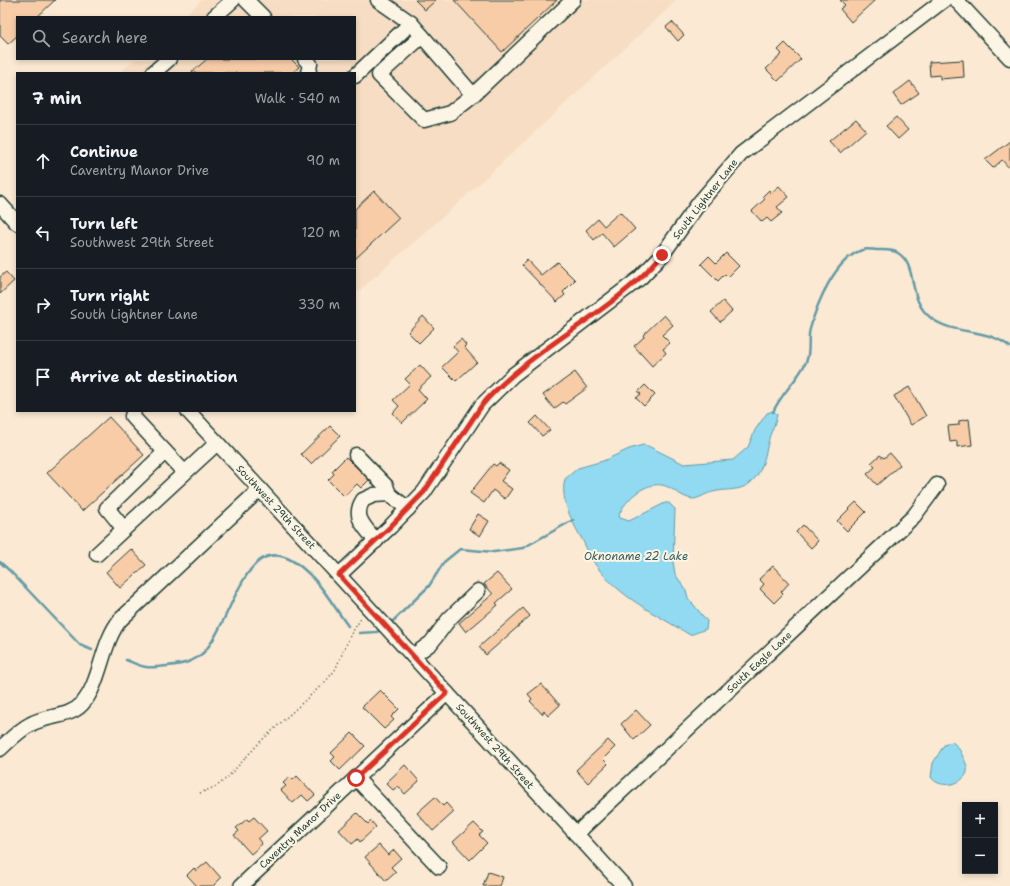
<!DOCTYPE html>
<meta charset="utf-8">
<style>
:root{--surface:#171b24;--page:#242831;--text:#f1f3f6;--muted:#9ea1a6;--line:#363941}
body{margin:0;font-family:"Shantell Sans",sans-serif;background:var(--page);color:var(--text)}
.controls{position:absolute;right:12px;bottom:12px;display:grid;overflow:hidden;border-radius:0px;box-shadow:0 2px 6px #0003}
.controls button{width:36px;height:36px;display:grid;place-items:center;padding:0;border:0;border-bottom:1px solid var(--line);background:var(--surface);color:var(--text);font:20px sans-serif}
.stop{position:absolute;width:12px;height:12px;margin:-9px;border:3px solid #d93025;border-radius:50%;background:#fff}
.stop.end{background:#d93025;border-color:#fff;box-shadow:0 1px 4px #0008}
.list{margin:0;padding:0;list-style:none}
h2{display:flex;justify-content:space-between;align-items:center;height:52px;margin:0;padding:0 16px;font-size:17px}
h2 small{font-size:13px;font-weight:400;color:var(--muted)}
.list li{display:grid;grid-template-columns:26px 1fr auto;gap:12px;align-items:center;box-sizing:border-box;height:72px;padding:0 16px;border-top:1px solid var(--line)}
.list b{display:block;font-size:15px;white-space:nowrap}
.list p{margin:0;font-size:13px;white-space:nowrap;color:var(--muted)}
.list em{font-size:13px;font-style:normal;color:var(--muted)}
.icon{flex:none;width:22px;height:22px;fill:none;stroke:currentColor;stroke-width:2;stroke-linecap:round;stroke-linejoin:round}
.map{position:relative;flex:none;width:1010px;height:886px;overflow:hidden}
.search{position:absolute;background:var(--surface);box-shadow:0 2px 6px #0003;left:16px;top:16px;width:340px;height:44px;display:flex;align-items:center;gap:10px;box-sizing:border-box;padding:0 14px;border-radius:0px;color:var(--muted);font-size:15px}
.panel{position:absolute;background:var(--surface);box-shadow:0 2px 6px #0003;left:16px;top:72px;width:340px;height:340px;border-radius:0px}
.map>svg:first-child{display:block}
.built{fill:#f6ddc3}
.water{fill:#91daf2;stroke:#639ba6}
.lines{fill:none;stroke-linecap:round;stroke-linejoin:round}
.stream{stroke:#639ba6;stroke-width:2.5}
.building{fill:#f9cca8;stroke:#1f3d34}
.minor-casing{stroke:#1f3d34;stroke-width:17}
.path{stroke:#1f3d34;stroke-width:1.5;stroke-dasharray:1 3;stroke-linecap:butt}
.minor{stroke:#fcf5e5;stroke-width:14}
.route{stroke:#d93025;stroke-width:5}
.labels{text-anchor:middle;dominant-baseline:central;stroke-width:4;stroke-linejoin:round;paint-order:stroke}
.street-label{font-size:10px;fill:#1f3d34;stroke:#fcf5e5}
.water-label{font-size:11px;font-style:italic;fill:#365c5a;stroke:#fcf5e5}
</style>
<div class="map">
<svg width="1010" height="886" viewBox="0 0 1010 886">
<rect width="100%" height="100%" fill="#fbe9d3"/>
<filter id="ink" filterUnits="userSpaceOnUse"><feTurbulence type="fractalNoise" baseFrequency=".025" numOctaves="2"/><feDisplacementMap in="SourceGraphic" scale="8" xChannelSelector="R" yChannelSelector="G"/><feConvolveMatrix kernelMatrix="1 2 1 2 8 2 1 2 1" color-interpolation-filters="sRGB"/></filter>
<g filter="url(#ink)">
<path class="built" d="M 202,0 L 677,0 L 455,206 L 355,294 L 355,73 L 119,73 L 135,59 L 355,59 L 355,17 L 183,17 Z"/>
<g class="water">
<path d="M 773,411 L 777,414 C 776,422 773,428 770,435 C 765,453 764,475 746,486 C 735,491 724,489 713,492 C 706,493 699,499 693,499 C 681,498 673,487 662,485 C 644,482 625,500 619,515 L 620,518 L 629,521 L 665,503 L 669,503 L 675,509 L 673,561 L 675,574 L 686,590 L 688,598 L 707,621 L 706,629 L 690,635 C 656,614 618,597 595,564 C 588,554 585,543 579,534 C 570,517 560,498 565,479 L 578,468 L 603,461 L 629,449 L 643,445 L 648,446 L 684,464 L 733,460 L 748,447 L 755,430 L 767,413 Z"/>
<path d="M 952,742 C 958,746 960,750 963,757 C 965,761 968,766 967,772 C 963,786 938,789 931,777 L 933,763 L 944,745 Z"/>
</g>
<g class="lines">
<g class="stream">
<path d="M 773,412 C 781,393 798,380 806,362 C 811,352 807,339 810,329 C 817,303 835,259 862,250 C 866,248 873,250 877,250 C 884,250 892,249 898,253 C 919,266 906,299 931,318 C 954,336 987,327 1010,347"/>
<path d="M 0,562 L 10,571 L 80,645 L 92,650"/>
<path d="M 391,623 L 429,586 L 444,562 L 460,549 L 494,552 L 523,548 L 573,520"/>
<path d="M 359,633 L 376,632 L 382,630"/>
<path d="M 126,660 C 132,662 139,666 146,667 C 153,668 181,665 188,662 C 192,661 200,656 203,653 C 236,619 247,509 312,577 C 326,591 336,610 348,626"/>
</g>
</g>
<g class="building">
<path d="M 0,0 L 55,0 L 37,17 L 17,17 L 17,36 L 8,44 L 0,36 Z"/>
<path d="M 415,0 L 436,0 L 425,10 Z"/>
<path d="M 454,0 L 557,0 L 502,52 Z"/>
<path d="M 840,0 L 875,0 L 851,22 L 840,9 L 845,5 Z"/>
<path d="M 672,22 L 684,35 L 678,41 L 666,27 Z"/>
<path d="M 785,43 L 801,59 L 778,81 L 766,69 L 782,54 L 778,50 Z"/>
<path d="M 207,59 L 291,59 L 299,67 L 292,73 L 191,73 Z"/>
<path d="M 963,60 L 964,77 L 940,79 L 940,75 L 930,76 L 929,62 Z"/>
<path d="M 910,81 L 919,93 L 901,105 L 893,94 Z"/>
<path d="M 896,117 L 908,130 L 898,139 L 886,126 Z"/>
<path d="M 856,119 L 866,130 L 840,153 L 829,141 Z"/>
<path d="M 1010,141 L 1010,169 L 1002,160 L 993,168 L 985,160 Z"/>
<path d="M 779,186 L 789,197 L 777,207 L 782,213 L 771,222 L 767,218 L 762,222 L 752,211 L 765,199 L 763,196 L 769,190 L 771,193 Z"/>
<path d="M 374,191 L 399,218 L 355,259 L 355,209 Z"/>
<path d="M 620,212 L 635,229 L 614,247 L 602,233 L 594,240 L 586,230 L 598,219 L 604,226 Z"/>
<path d="M 726,253 L 739,266 L 728,277 L 725,274 L 718,281 L 701,264 L 709,256 L 716,263 Z"/>
<path d="M 527,260 L 541,275 L 557,262 L 575,280 L 563,292 L 565,295 L 557,302 L 522,265 Z"/>
<path d="M 6,272 L 14,281 L 0,294 L 0,277 Z"/>
<path d="M 723,301 L 732,311 L 720,322 L 711,312 Z"/>
<path d="M 664,315 L 673,325 L 662,335 L 670,343 L 663,349 L 666,353 L 652,366 L 634,346 L 644,337 L 643,335 Z"/>
<path d="M 423,316 L 434,328 L 419,343 L 408,332 Z"/>
<path d="M 461,339 L 466,345 L 464,347 L 477,362 L 456,381 L 442,367 L 458,352 L 453,346 Z"/>
<path d="M 420,365 L 431,377 L 418,389 L 427,399 L 402,423 L 393,413 L 399,406 L 393,400 L 410,384 L 405,379 Z"/>
<path d="M 575,372 L 587,388 L 565,404 L 563,402 L 554,409 L 543,395 Z"/>
<path d="M 645,385 L 655,395 L 644,406 L 636,398 L 641,394 L 638,392 Z"/>
<path d="M 909,387 L 926,416 L 911,425 L 894,396 Z"/>
<path d="M 537,416 L 550,430 L 542,436 L 530,423 Z"/>
<path d="M 109,417 L 144,455 L 82,511 L 47,473 Z"/>
<path d="M 969,419 L 972,445 L 957,447 L 957,441 L 950,442 L 948,426 L 959,425 L 959,421 Z"/>
<path d="M 330,426 L 340,436 L 311,464 L 301,454 Z"/>
<path d="M 890,453 L 900,465 L 877,485 L 867,474 L 875,467 L 871,463 L 880,455 L 884,458 Z"/>
<path d="M 346,457 L 369,480 L 361,488 L 357,484 L 344,496 L 328,480 L 334,474 L 332,471 Z"/>
<path d="M 499,463 L 509,470 L 501,481 L 512,489 L 505,499 L 493,490 L 484,503 L 470,493 L 493,464 L 496,466 Z"/>
<path d="M 856,502 L 866,512 L 847,531 L 837,521 Z"/>
<path d="M 478,514 L 489,521 L 480,536 L 469,529 Z"/>
<path d="M 803,525 L 818,541 L 811,548 L 796,532 Z"/>
<path d="M 131,549 L 146,565 L 120,588 L 106,572 Z"/>
<path d="M 773,566 L 789,583 L 781,592 L 783,594 L 774,603 L 760,589 L 764,584 L 759,579 Z"/>
<path d="M 497,573 L 512,589 L 496,603 L 498,605 L 466,632 L 459,623 L 493,594 L 484,584 Z"/>
<path d="M 523,608 L 530,616 L 486,655 L 479,647 Z"/>
<path d="M 541,684 L 560,705 L 548,716 L 544,711 L 542,714 L 530,701 L 532,699 L 528,694 Z"/>
<path d="M 380,690 L 399,709 L 391,717 L 394,720 L 384,729 L 362,707 Z"/>
<path d="M 636,710 L 650,725 L 634,740 L 621,724 Z"/>
<path d="M 352,733 L 365,746 L 340,770 L 331,761 L 335,757 L 331,753 Z"/>
<path d="M 608,740 L 615,747 L 603,759 L 608,764 L 588,783 L 576,770 Z"/>
<path d="M 405,765 L 419,781 L 405,794 L 398,786 L 393,790 L 386,783 Z"/>
<path d="M 297,776 L 315,795 L 308,801 L 302,795 L 293,803 L 281,790 L 286,786 L 283,783 L 290,777 L 293,780 Z"/>
<path d="M 435,797 L 443,806 L 446,803 L 454,812 L 433,831 L 417,813 Z"/>
<path d="M 357,813 L 368,824 L 371,821 L 376,827 L 360,842 L 358,839 L 352,844 L 339,830 Z"/>
<path d="M 254,817 L 267,831 L 258,839 L 262,844 L 251,854 L 234,835 L 239,831 L 236,828 L 247,819 L 249,821 Z"/>
<path d="M 474,823 L 483,832 L 479,835 L 487,843 L 470,860 L 453,842 Z"/>
<path d="M 379,845 L 388,855 L 394,850 L 401,858 L 391,867 L 396,872 L 386,881 L 365,857 Z"/>
<path d="M 207,862 L 221,878 L 213,886 L 197,886 L 187,875 L 194,868 L 196,871 Z"/>
<path d="M 488,872 L 503,877 L 500,886 L 483,886 Z"/>
</g>
<g class="lines">
<g class="minor-casing">
<g id="minor">
<path d="M 246,0 L 263,17"/>
<path d="M 378,0 L 411,23 L 473,95 L 573,0"/>
<path d="M 956,0 L 1010,58"/>
<path d="M 214,17 L 233,0"/>
<path d="M 422,36 L 379,75 L 424,120 L 450,113 L 473,95"/>
<path d="M 305,59 L 310,64 L 308,73"/>
<path d="M 153,73 L 169,59"/>
<path d="M 355,76 L 411,23"/>
<path d="M 0,204 L 17,223"/>
<path d="M 134,411 L 132,416 L 184,472"/>
<path d="M 188,411 L 624,886"/>
<path d="M 356,455 L 386,486 L 389,494"/>
<path d="M 124,529 L 107,508 L 165,452"/>
<path d="M 376,541 C 365,527 352,517 363,500 L 374,495 L 389,494 L 408,509"/>
<path d="M 97,554 L 217,443"/>
<path d="M 339,575 L 390,527 L 424,492 L 482,405 L 513,375 L 640,278 L 662,255 L 699,203 L 741,154 L 944,0"/>
<path d="M 413,656 L 431,643 L 449,619 L 478,591"/>
<path d="M 0,749 C 10,740 19,730 31,724 C 47,715 69,718 82,704 C 101,683 101,644 120,620 L 260,489"/>
<path d="M 356,778 L 439,867"/>
<path d="M 576,834 L 914,516 L 937,485"/>
<path d="M 241,886 L 447,693"/>
</g>
</g>
<path class="path" d="M 200,793 L 217,786 L 227,778 L 261,741 L 326,681 L 335,670 L 351,634 L 362,617"/>
<use href="#minor" class="minor"/>
</g>
</g>
<g class="lines" filter="url(#ink)">
<path class="route" d="M 356,778 L 447,693 L 339,575 L 390,527 L 424,492 L 482,405 C 534,345 611,315 662,255"/>
</g>
<g class="labels">
<g class="street-label">
<text transform="translate(705 199) rotate(-52)">South Lightner Lane</text>
<text transform="translate(276 507) rotate(47)">Southwest 29th Street</text>
<text transform="translate(759 662) rotate(-43)">South Eagle Lane</text>
<text transform="translate(495 746) rotate(48)">Southwest 29th Street</text>
<text transform="translate(300 830) rotate(-43)">Caventry Manor Drive</text>
</g>
<g class="water-label">
<text x="636" y="556">Oknoname 22 Lake</text>
</g>
</g>
</svg>
<div class="controls">
<button>+</button>
<button>−</button>
</div>
<div class="stop" style="left:356px;top:778px"></div>
<div class="stop end" style="left:662px;top:255px"></div>
<div class="search"><svg class="icon" aria-label="search" viewBox="0 0 24 24"><circle cx="10" cy="10" r="6"/><path d="M15 15l6 6"/></svg>Search here</div>
<section class="panel">
<h2>7 min<small>Walk · 540 m</small></h2>
<ul class="list">
<li><svg class="icon" aria-label="ahead" viewBox="0 0 24 24"><path d="M12 20V5M6 11l6-6 6 6"/></svg><div><b>Continue</b><p>Caventry Manor Drive</p></div><em>90 m</em></li>
<li><svg class="icon" aria-label="left" viewBox="0 0 24 24"><path d="M17 20v-9H6M10 6l-5 5 5 5"/></svg><div><b>Turn left</b><p>Southwest 29th Street</p></div><em>120 m</em></li>
<li><svg class="icon" aria-label="right" viewBox="0 0 24 24"><path d="M7 20v-9h11M14 6l5 5-5 5"/></svg><div><b>Turn right</b><p>South Lightner Lane</p></div><em>330 m</em></li>
<li><svg class="icon" aria-label="arrive" viewBox="0 0 24 24"><path d="M6 21V4h12l-3 4 3 4H6"/></svg><div><b>Arrive at destination</b></div></li>
</ul>
</section>
</div>
